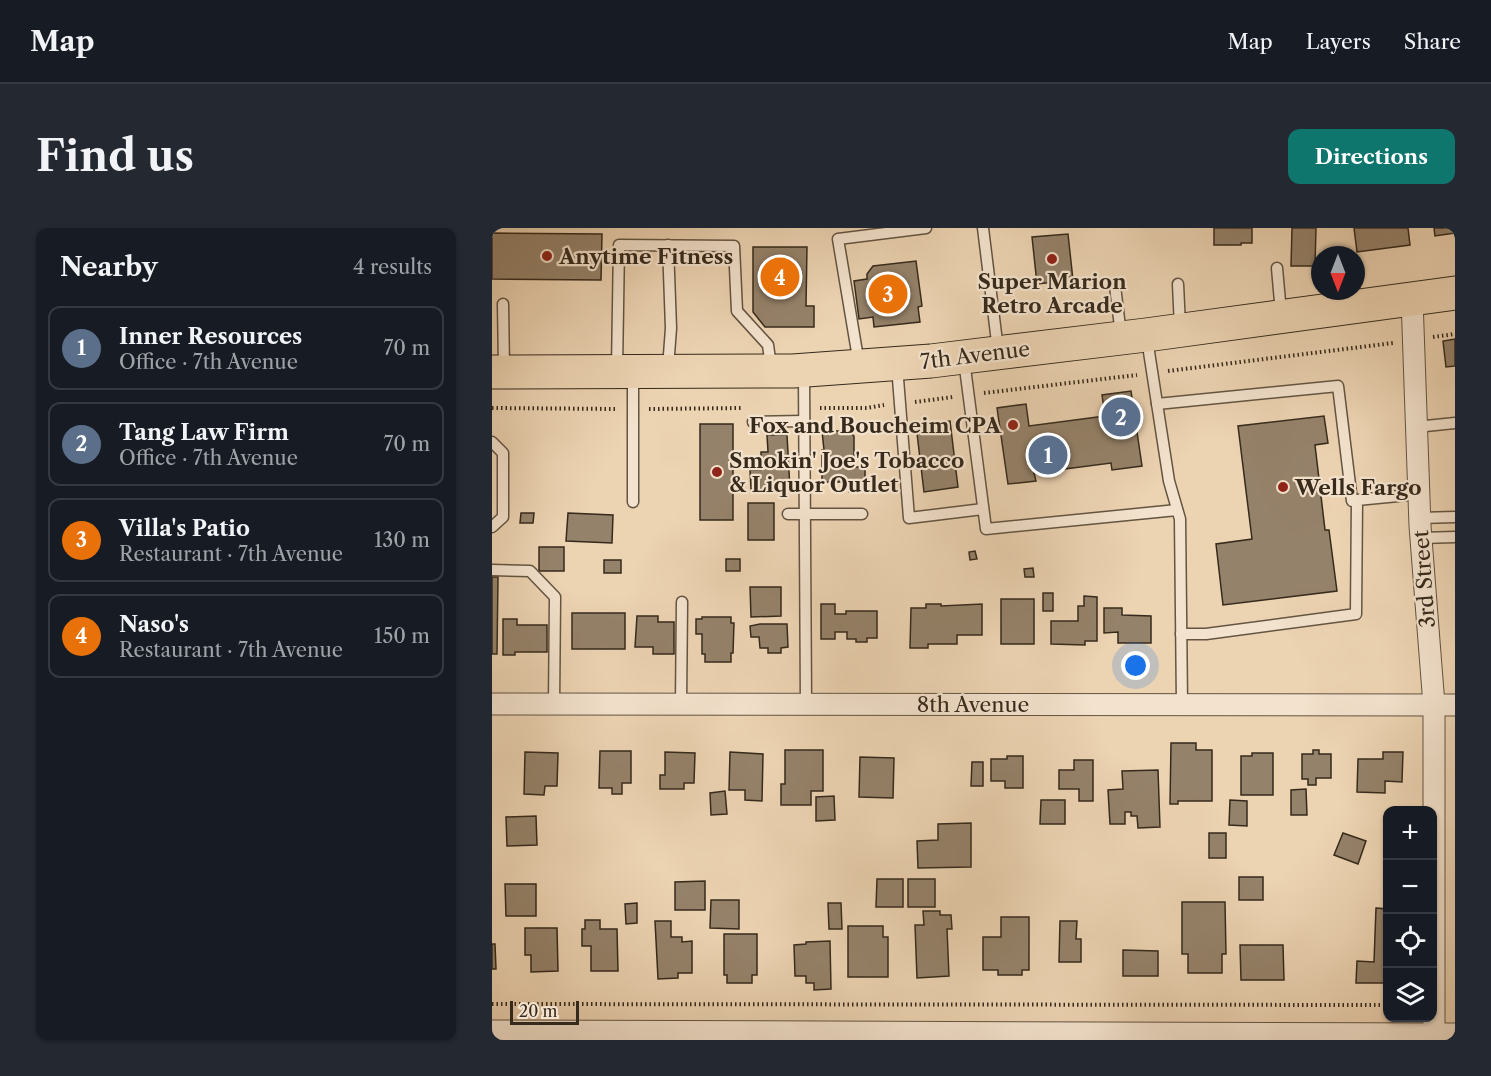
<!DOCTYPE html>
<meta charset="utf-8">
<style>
:root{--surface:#171b24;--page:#242831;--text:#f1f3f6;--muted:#9ea1a6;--line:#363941;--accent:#0f766e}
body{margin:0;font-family:"Libre Caslon Text",serif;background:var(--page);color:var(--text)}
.controls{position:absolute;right:18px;bottom:18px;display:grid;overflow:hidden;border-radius:12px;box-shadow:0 2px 4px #0004}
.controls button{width:54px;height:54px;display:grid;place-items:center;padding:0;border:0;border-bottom:2px solid var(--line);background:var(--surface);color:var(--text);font:30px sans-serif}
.compass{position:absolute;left:819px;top:18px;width:54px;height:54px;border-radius:50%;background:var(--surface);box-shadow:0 2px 4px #0004;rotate:180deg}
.scale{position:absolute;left:18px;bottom:15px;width:69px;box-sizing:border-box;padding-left:6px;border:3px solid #362a1c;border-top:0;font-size:16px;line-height:21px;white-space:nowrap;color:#362a1c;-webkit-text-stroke:4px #f3e2cd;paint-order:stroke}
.you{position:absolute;left:644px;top:438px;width:21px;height:21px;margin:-15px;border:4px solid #fff;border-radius:50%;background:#1a73e8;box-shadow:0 0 0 9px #1a73e833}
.badge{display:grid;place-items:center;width:39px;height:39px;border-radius:50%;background:var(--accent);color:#fff;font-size:20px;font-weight:700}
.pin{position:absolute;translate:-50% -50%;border:3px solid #fff;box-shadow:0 2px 6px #0006}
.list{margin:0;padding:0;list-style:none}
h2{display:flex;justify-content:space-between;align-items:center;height:78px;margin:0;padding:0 24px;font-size:26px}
h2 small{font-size:20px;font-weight:400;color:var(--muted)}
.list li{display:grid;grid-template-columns:39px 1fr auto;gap:18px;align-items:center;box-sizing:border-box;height:84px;margin:0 12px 12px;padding:0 12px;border:2px solid var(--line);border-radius:12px}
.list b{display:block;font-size:22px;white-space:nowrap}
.list p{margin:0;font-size:20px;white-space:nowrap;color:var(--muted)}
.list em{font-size:20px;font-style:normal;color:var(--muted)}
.icon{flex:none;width:33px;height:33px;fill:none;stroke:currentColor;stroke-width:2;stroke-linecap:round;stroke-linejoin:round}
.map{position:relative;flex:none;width:963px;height:812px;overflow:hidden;border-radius:12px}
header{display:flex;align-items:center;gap:36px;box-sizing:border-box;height:84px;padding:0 30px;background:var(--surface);border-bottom:2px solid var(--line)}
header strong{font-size:28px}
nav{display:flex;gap:33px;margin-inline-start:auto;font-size:21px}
.intro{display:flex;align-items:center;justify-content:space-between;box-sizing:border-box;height:144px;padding:0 36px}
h1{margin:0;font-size:42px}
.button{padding:15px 27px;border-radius:12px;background:var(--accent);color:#fff;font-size:21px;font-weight:700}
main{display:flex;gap:36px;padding:0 36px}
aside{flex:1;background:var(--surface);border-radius:12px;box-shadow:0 2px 4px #0004}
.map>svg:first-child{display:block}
.building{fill:#95826a;stroke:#362a1c;stroke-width:1.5}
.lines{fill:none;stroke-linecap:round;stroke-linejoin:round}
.service-casing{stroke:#645442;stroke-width:13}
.minor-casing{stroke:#645442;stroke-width:23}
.primary-casing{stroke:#362a1c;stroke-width:35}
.path{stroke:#362a1c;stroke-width:4;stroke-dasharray:1.5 3;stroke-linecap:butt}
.service{stroke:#f3e2cd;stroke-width:10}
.minor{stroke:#f3e2cd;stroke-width:21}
.primary{stroke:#ecd3b2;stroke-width:33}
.poi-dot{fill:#8f2418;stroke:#f3e2cd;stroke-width:2}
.labels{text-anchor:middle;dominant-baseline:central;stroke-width:4.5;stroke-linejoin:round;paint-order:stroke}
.poi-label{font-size:21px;font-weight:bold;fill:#362a1c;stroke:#f3e2cd;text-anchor:start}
.street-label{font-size:21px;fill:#362a1c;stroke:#f3e2cd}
</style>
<header>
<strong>Map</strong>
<nav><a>Map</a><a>Layers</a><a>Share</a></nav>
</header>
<div class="intro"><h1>Find us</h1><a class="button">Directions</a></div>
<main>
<aside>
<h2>Nearby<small>4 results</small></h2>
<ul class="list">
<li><span class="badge" style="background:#5c6f8a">1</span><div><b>Inner Resources</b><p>Office · 7th Avenue</p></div><em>70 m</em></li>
<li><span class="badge" style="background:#5c6f8a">2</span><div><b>Tang Law Firm</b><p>Office · 7th Avenue</p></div><em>70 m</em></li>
<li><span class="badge" style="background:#e8710a">3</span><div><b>Villa's Patio</b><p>Restaurant · 7th Avenue</p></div><em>130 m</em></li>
<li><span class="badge" style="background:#e8710a">4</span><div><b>Naso's</b><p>Restaurant · 7th Avenue</p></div><em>150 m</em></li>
</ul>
</aside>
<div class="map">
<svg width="963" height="812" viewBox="0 0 963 812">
<rect width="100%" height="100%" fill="#ecd3b2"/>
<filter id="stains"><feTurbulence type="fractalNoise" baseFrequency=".00333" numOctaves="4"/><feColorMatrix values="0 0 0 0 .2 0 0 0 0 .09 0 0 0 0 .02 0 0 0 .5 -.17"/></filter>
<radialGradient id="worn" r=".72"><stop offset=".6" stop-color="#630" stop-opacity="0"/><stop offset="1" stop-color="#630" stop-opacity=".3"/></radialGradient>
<g class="building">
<path d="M 722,0 L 760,0 L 760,15 L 749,15 L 749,17 L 722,17 Z"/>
<path d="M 800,0 L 824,0 L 823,38 L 799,38 Z"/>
<path d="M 862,0 L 916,0 L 918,17 L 865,24 Z"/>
<path d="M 942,0 L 963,0 L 963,5 L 943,8 Z"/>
<path d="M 0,5 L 110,6 L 109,52 L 0,51 Z"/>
<path d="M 576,6 L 581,52 L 545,56 L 540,9 Z"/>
<path d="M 261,19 L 315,19 L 314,78 L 322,78 L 322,99 L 273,99 L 261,84 Z"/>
<path d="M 424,33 L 430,78 L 426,79 L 428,94 L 382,99 L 381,89 L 367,91 L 362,53 L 375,51 L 375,46 L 381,38 Z"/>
<path d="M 963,111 L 963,138 L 954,139 L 951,113 Z"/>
<path d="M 639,163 L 650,238 L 620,242 L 619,235 L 542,245 L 544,253 L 516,256 L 505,180 L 534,176 L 537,198 L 613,188 L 610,167 Z"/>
<path d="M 832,188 L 836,215 L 823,217 L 833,302 L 837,302 L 845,363 L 731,377 L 724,316 L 760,311 L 746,198 Z"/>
<path d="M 458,193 L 466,259 L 432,264 L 424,197 Z"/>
<rect x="208" y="196" width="33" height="96"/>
<path d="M 330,203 L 356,203 L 362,208 L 362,239 L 373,239 L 373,264 L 357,264 L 357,254 L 330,254 L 330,222 L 332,222 Z"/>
<path d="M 275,207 L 295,207 L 298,261 L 259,261 L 258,242 L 269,242 L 269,224 L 276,224 Z"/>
<rect x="256" y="275" width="26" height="37"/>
<path d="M 29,285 L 42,285 L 41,295 L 28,295 Z"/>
<path d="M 76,285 L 121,287 L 120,315 L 74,313 Z"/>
<rect x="47" y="319" width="25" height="24"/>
<path d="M 483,323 L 485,331 L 478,332 L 477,324 Z"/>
<rect x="234" y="331" width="14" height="12"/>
<rect x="112" y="332" width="17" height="13"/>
<path d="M 541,340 L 542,349 L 533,349 L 532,341 Z"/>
<path d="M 0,349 L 6,349 L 5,426 L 0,426 Z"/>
<path d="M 258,359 L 289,359 L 289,388 L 259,389 Z"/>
<rect x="551" y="365" width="10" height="18"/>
<path d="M 592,368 L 605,369 L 605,413 L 593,413 L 593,417 L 559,416 L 559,393 L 586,393 L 586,378 L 592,378 Z"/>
<rect x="509" y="371" width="33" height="45"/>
<path d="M 329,376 L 343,376 L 343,386 L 354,386 L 354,383 L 385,383 L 385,410 L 375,410 L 375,414 L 364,414 L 364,411 L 355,411 L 355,404 L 343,404 L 343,411 L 329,411 Z"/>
<path d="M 434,376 L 449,376 L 449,378 L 490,376 L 490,407 L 465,407 L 465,416 L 436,416 L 436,420 L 418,420 L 419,380 L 434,380 Z"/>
<path d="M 612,380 L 630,380 L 630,387 L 659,388 L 659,415 L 626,415 L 626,404 L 612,405 Z"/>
<rect x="80" y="385" width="53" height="36"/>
<path d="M 145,388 L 166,388 L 166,394 L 182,394 L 182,426 L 161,426 L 161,419 L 143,419 Z"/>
<path d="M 210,389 L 239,389 L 239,395 L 242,395 L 241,425 L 239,425 L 239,434 L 213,434 L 213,426 L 210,426 L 210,406 L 204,406 L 204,391 L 210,391 Z"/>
<path d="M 11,391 L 25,391 L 25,397 L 55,397 L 55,424 L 23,424 L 23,427 L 11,427 Z"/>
<path d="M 268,396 L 295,396 L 296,419 L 289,420 L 289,425 L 276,425 L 276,420 L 268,420 L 267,409 L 259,409 L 258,398 Z"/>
<path d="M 679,515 L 704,515 L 704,522 L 720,522 L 720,573 L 686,573 L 686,576 L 678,576 Z"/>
<path d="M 293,522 L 331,522 L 331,563 L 319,563 L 319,577 L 289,577 L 289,556 L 293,556 Z"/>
<path d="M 821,522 L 827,522 L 827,526 L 839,526 L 839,550 L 824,550 L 824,557 L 816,557 L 816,551 L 810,551 L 810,526 L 821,526 Z"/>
<path d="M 108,523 L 139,523 L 139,555 L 130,555 L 130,566 L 120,566 L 120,560 L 107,560 Z"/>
<path d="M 33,524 L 66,525 L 65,558 L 53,558 L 52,567 L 32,566 Z"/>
<path d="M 173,524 L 203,525 L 202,555 L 192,555 L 192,561 L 168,561 L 168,547 L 173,547 Z"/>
<path d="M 238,524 L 271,526 L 270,573 L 253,572 L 253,562 L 237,562 Z"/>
<path d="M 891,524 L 911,524 L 910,554 L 893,553 L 893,565 L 865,564 L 866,531 L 891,531 Z"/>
<path d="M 760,525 L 781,525 L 781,567 L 749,567 L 749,528 L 760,528 Z"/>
<path d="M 515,528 L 531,528 L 531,560 L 513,560 L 513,553 L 499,553 L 499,531 L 515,531 Z"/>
<path d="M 368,529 L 402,530 L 401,570 L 367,569 Z"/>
<path d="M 582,532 L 601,532 L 601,573 L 587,573 L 587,561 L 567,561 L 567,542 L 582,542 Z"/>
<path d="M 480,534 L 491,534 L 491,558 L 479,558 Z"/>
<path d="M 666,542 L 668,599 L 646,600 L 645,588 L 639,588 L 639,584 L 633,584 L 633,596 L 618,596 L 616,562 L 631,561 L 630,543 Z"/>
<path d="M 814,561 L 815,587 L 799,587 L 799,562 Z"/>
<path d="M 233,563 L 235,586 L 219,587 L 218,565 Z"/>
<path d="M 342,568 L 343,592 L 324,593 L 324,569 Z"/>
<path d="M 549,572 L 573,572 L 573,596 L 548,596 Z"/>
<path d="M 738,572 L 755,573 L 755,598 L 737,597 Z"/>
<path d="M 44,588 L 45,617 L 15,618 L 14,589 Z"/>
<path d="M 479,595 L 479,639 L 426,640 L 425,613 L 446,612 L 446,596 Z"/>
<rect x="717" y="605" width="17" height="25"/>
<path d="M 851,605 L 874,613 L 866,636 L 842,627 Z"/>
<rect x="747" y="649" width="24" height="23"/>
<path d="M 385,651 L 411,651 L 411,679 L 384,679 Z"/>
<rect x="416" y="651" width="27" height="28"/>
<path d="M 213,653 L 213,682 L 183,682 L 183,654 Z"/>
<path d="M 13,656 L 44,656 L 44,688 L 14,688 Z"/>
<path d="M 219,672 L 247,672 L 247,701 L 218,700 Z"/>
<path d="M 690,674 L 733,674 L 734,726 L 730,726 L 730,745 L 696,745 L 696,726 L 690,726 Z"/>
<path d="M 145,675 L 145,695 L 134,696 L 133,676 Z"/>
<path d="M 336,675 L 349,675 L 350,701 L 337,701 Z"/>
<path d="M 884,680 L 896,681 L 893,714 L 896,714 L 896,755 L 864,755 L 865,733 L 882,734 Z"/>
<path d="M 431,683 L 448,683 L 448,687 L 459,687 L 460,701 L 455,701 L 457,748 L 425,750 L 423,697 L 432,697 Z"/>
<path d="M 509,689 L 537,689 L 537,742 L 530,742 L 530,747 L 506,747 L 506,742 L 491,742 L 491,709 L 509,709 Z"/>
<path d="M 93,692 L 108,692 L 108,701 L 125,701 L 126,743 L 99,743 L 99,718 L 90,718 L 90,701 L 93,701 Z"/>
<path d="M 163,693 L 179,693 L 179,709 L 190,709 L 190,714 L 200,713 L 200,745 L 186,745 L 186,750 L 166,751 Z"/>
<path d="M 568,693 L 585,693 L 584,711 L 589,711 L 589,734 L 567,734 Z"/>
<path d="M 356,698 L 391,698 L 391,709 L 396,709 L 396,749 L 356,749 Z"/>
<path d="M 33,700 L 65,700 L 66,743 L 39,744 L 39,727 L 33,727 Z"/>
<path d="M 232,706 L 265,706 L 265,747 L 260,747 L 260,755 L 235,755 L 235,747 L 232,747 Z"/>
<path d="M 338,713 L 339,761 L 322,762 L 322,755 L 314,755 L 314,748 L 303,748 L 302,717 L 314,716 L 314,714 Z"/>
<path d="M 0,716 L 3,716 L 4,741 L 0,741 Z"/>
<path d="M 748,717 L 791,717 L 792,752 L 749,752 Z"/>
<path d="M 631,722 L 666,723 L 666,748 L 631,748 Z"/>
</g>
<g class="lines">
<g class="service-casing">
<g id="service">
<path d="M 491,0 L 506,122"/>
<path d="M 176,17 L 179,100 L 176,140"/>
<path d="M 847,25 L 847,27"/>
<path d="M 785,40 L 789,85"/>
<path d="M 686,56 L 688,99"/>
<path d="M 623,58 L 629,107"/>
<path d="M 11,76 L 12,140"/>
<path d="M 655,111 L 677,253 L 688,291 L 690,477"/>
<path d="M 472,132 L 494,301 L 685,282"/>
<path d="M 367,136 L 346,11 L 434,0"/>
<path d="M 405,138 L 417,290 L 491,281"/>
<path d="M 125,140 L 127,17 L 242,18 L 245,83 L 276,117 L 279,139"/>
<path d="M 141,147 L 141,274"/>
<path d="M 312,147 L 314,476"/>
<path d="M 665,176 L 846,158 L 860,273"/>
<path d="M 261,194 L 312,193"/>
<path d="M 924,199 L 963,195"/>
<path d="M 0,214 L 11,225 L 11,289 L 0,299"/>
<path d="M 296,286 L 370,286"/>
<path d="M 928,290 L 963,289"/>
<path d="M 929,310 L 963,309"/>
<path d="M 0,342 L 38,343 L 63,369 L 62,476"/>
<path d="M 689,406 L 714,406 L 864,386 L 865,272 L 927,266"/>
<path d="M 189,476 L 190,374"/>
</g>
</g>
<g class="minor-casing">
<g id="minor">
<path d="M 920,71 L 928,298 L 942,477 L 942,812"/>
<path d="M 0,476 L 963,477"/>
<path d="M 0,803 L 963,806"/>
</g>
</g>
<g class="primary-casing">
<path id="primary" d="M 0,144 L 301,143 L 439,133 L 654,107 L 963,65"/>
</g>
<g class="path">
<path d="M 941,109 L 963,106"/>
<path d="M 676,143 L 901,115"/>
<path d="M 492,165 L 645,147"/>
<path d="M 423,174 L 461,169"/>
<path d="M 0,180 L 125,181"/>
<path d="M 328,180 L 375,180 L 392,177"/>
<path d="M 157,181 L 251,180"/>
<path d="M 0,776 L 896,777"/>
</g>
<use href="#service" class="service"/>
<use href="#minor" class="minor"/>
<use href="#primary" class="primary"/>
</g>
<g class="poi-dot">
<circle cx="55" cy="28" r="6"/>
<circle cx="560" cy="31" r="6"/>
<circle cx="521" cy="197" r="6"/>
<circle cx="225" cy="244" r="6"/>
<circle cx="791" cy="259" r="6"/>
</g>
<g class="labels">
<g class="poi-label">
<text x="67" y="28">Anytime Fitness</text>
<text x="560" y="53" text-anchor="middle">Super Marion<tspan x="560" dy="24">Retro Arcade</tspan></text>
<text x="509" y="197" text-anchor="end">Fox and Boucheim CPA</text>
<text x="237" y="232">Smokin' Joe's Tobacco<tspan x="237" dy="24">&amp; Liquor Outlet</tspan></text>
<text x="803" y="259">Wells Fargo</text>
</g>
<g class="street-label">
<text transform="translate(483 127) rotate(-7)">7th Avenue</text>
<text transform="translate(932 351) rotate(-94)">3rd Street</text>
<text x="481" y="476">8th Avenue</text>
</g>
</g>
<rect width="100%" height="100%" filter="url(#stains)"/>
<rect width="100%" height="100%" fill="url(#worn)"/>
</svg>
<div class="controls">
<button>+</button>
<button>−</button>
<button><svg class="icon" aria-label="locate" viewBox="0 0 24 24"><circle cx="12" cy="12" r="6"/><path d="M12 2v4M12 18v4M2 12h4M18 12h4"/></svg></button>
<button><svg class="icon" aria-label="layers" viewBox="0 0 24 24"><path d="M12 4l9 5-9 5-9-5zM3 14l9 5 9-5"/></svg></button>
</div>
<svg class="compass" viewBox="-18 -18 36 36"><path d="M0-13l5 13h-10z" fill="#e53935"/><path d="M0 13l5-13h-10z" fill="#9ea1a6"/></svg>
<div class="scale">20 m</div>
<div class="you"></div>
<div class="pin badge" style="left:556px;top:227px;background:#5c6f8a">1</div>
<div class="pin badge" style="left:629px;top:189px;background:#5c6f8a">2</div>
<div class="pin badge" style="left:396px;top:66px;background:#e8710a">3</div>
<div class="pin badge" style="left:288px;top:49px;background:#e8710a">4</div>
</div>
</main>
